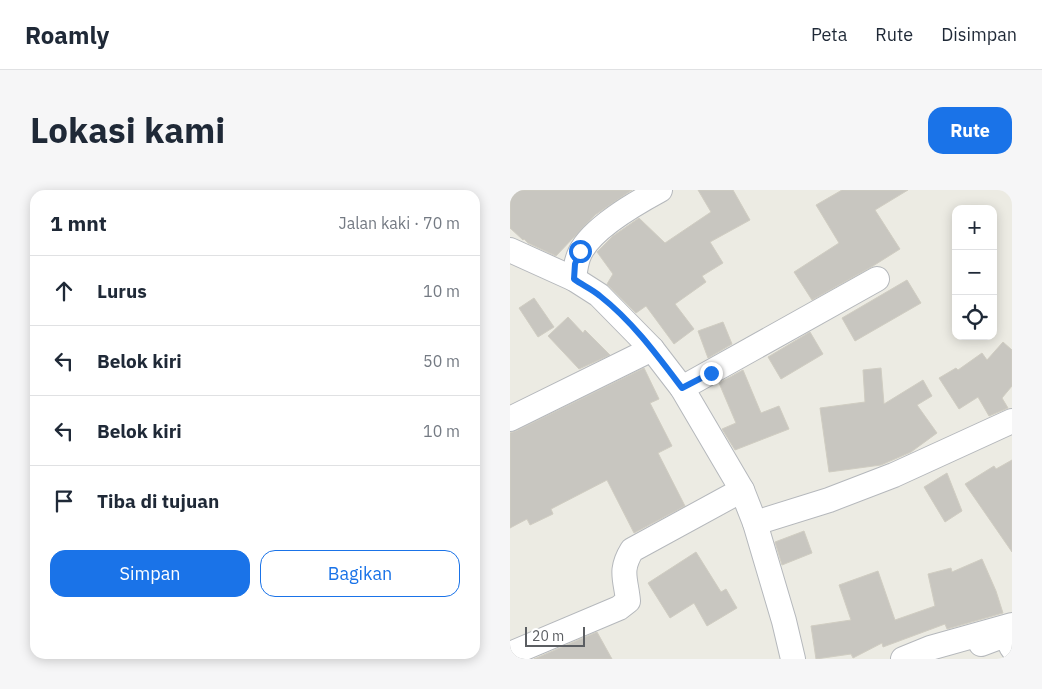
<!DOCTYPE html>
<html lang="id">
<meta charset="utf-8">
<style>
:root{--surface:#fff;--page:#f6f6f7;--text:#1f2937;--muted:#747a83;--line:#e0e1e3;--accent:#1a73e8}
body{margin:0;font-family:"IBM Plex Sans",sans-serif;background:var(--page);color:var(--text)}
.controls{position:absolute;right:15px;top:15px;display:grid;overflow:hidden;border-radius:10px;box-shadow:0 2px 12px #0003}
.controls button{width:45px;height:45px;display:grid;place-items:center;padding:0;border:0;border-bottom:1px solid var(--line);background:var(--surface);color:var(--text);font:25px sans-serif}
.scale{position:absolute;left:15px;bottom:12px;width:60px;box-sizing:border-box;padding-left:5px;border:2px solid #5b5e62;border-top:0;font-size:14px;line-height:18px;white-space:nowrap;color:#5b5e62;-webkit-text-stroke:4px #fff;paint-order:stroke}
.stop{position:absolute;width:15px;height:15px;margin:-11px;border:4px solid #1a73e8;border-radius:50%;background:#fff}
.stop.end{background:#1a73e8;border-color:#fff;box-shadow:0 1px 5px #0008}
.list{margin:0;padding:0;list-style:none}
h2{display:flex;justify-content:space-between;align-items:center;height:65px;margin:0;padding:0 20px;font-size:21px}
h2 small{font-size:16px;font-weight:400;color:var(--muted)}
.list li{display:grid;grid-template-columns:32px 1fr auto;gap:15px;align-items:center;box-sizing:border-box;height:70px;padding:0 20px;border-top:1px solid var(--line)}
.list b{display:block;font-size:19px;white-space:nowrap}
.list em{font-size:16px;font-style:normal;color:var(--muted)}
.actions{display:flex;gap:10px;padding:15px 20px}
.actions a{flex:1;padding:11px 0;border:1px solid var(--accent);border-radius:15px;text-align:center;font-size:18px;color:var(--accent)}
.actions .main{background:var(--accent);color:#fff}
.icon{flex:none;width:28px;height:28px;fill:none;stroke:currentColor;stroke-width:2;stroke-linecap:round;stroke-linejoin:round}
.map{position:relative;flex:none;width:502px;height:469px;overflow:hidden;border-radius:15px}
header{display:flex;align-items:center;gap:30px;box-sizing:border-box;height:70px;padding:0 25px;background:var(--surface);border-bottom:1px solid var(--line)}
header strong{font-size:24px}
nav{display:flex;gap:28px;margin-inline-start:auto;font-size:18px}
.intro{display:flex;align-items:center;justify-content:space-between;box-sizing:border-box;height:120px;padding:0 30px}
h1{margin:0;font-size:35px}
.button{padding:12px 22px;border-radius:15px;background:var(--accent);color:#fff;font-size:18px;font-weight:700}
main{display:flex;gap:30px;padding:0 30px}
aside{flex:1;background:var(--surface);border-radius:15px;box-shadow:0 2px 12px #0003}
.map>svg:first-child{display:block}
.building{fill:#c8c6c0;stroke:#d0cdc2}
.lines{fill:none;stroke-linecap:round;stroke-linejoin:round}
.minor-casing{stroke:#b5b8bc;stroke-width:26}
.minor{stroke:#fff;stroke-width:24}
.route{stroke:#1a73e8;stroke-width:6}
</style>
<header>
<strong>Roamly</strong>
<nav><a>Peta</a><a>Rute</a><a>Disimpan</a></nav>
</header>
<div class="intro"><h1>Lokasi kami</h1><a class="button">Rute</a></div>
<main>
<aside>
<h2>1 mnt<small>Jalan kaki · 70 m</small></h2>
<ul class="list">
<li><svg class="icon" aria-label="ahead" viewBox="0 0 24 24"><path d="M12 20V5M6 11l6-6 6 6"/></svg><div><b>Lurus</b></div><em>10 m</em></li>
<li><svg class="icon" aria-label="left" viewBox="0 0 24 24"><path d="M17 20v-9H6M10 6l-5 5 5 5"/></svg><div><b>Belok kiri</b></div><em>50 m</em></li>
<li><svg class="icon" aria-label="left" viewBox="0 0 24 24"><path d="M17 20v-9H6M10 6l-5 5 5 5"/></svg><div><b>Belok kiri</b></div><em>10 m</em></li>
<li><svg class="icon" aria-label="arrive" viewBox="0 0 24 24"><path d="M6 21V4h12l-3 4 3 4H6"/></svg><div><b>Tiba di tujuan</b></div></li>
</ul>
<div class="actions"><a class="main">Simpan</a><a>Bagikan</a></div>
</aside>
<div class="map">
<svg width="502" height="469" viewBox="0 0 502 469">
<rect width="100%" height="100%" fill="#ecebe3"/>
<g class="building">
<path d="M 0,0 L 122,0 L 85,25 L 46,66 L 18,53 L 14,49 L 13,50 L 0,38 Z"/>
<path d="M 188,0 L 223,0 L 240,30 L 200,52 L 213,73 L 192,86 L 196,92 L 165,114 L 184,139 L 164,154 L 136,116 L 126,123 L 97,94 L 103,84 L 87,62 L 103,46 L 129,28 L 155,53 L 201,22 Z"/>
<path d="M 332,0 L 398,0 L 365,20 L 390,59 L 363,76 L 302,110 L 284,82 L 329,53 L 306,15 Z"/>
<path d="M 397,90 L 411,113 L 345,151 L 332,128 Z"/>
<path d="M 24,108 L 44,137 L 28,147 L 9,118 Z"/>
<path d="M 58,127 L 73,143 L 75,140 L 100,165 L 69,179 L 38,146 Z"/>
<path d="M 213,132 L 222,154 L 198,168 L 188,141 Z"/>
<path d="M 300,142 L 313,164 L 271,189 L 258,167 Z"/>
<path d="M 493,152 L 502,160 L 502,196 L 492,208 L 498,218 L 479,226 L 468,207 L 449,219 L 429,188 L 446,178 L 448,180 L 472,163 L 477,170 Z"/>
<path d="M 134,178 L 149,209 L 140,213 L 162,256 L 148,263 L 175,316 L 124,343 L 97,290 L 41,319 L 43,324 L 20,335 L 17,329 L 0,338 L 0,243 L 6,241 Z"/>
<path d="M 371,178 L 374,214 L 413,190 L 422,206 L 407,215 L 427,243 L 401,262 L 371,275 L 319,282 L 310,218 L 355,212 L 353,180 Z"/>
<path d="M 233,180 L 251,223 L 269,216 L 279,239 L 225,260 L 212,239 L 226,233 L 209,193 Z"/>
<path d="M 502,270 L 502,362 L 455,294 L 484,276 L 486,279 Z"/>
<path d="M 437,283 L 452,321 L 435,332 L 414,297 Z"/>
<path d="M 294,341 L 302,363 L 272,375 L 265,352 Z"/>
<path d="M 186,362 L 211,402 L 216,399 L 227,418 L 197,436 L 184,413 L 160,428 L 138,393 Z"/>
<path d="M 472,369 L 486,401 L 493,423 L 437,439 L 435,434 L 373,457 L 372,453 L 343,468 L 341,464 L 306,469 L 301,436 L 341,430 L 329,395 L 368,381 L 385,430 L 425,416 L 418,384 L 441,378 L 442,382 Z"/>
<path d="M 87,442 L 102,469 L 24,469 Z"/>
</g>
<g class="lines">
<g class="minor-casing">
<g id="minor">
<path d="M 0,60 L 64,89 L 89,105 L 142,159 L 172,198 L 232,300 L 245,333 L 274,431 L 283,469"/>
<path d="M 64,89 C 65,80 66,71 70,63 C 82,38 126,13 150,0"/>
<path d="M 172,198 L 367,89"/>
<path d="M 0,229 L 142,159"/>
<path d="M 245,333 L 319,310 L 384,285 L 502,231"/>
<path d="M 471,454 L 487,448 L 494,447 L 499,452 L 502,458"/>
<path d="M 0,464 L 109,418 L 118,411 C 116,389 109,381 122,360 L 232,300"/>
<path d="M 393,469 L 420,458 L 502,435"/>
</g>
</g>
<use href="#minor" class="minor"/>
</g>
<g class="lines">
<path class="route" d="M 70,61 L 65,74 L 64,89 C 72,95 82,99 90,106 C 122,131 147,165 172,198 L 201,183"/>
</g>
</svg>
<div class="controls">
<button>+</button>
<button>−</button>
<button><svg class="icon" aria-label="locate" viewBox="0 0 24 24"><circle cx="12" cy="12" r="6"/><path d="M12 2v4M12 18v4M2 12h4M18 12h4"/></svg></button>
</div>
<div class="scale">20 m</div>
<div class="stop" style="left:70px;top:61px"></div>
<div class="stop end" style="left:201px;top:183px"></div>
</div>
</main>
